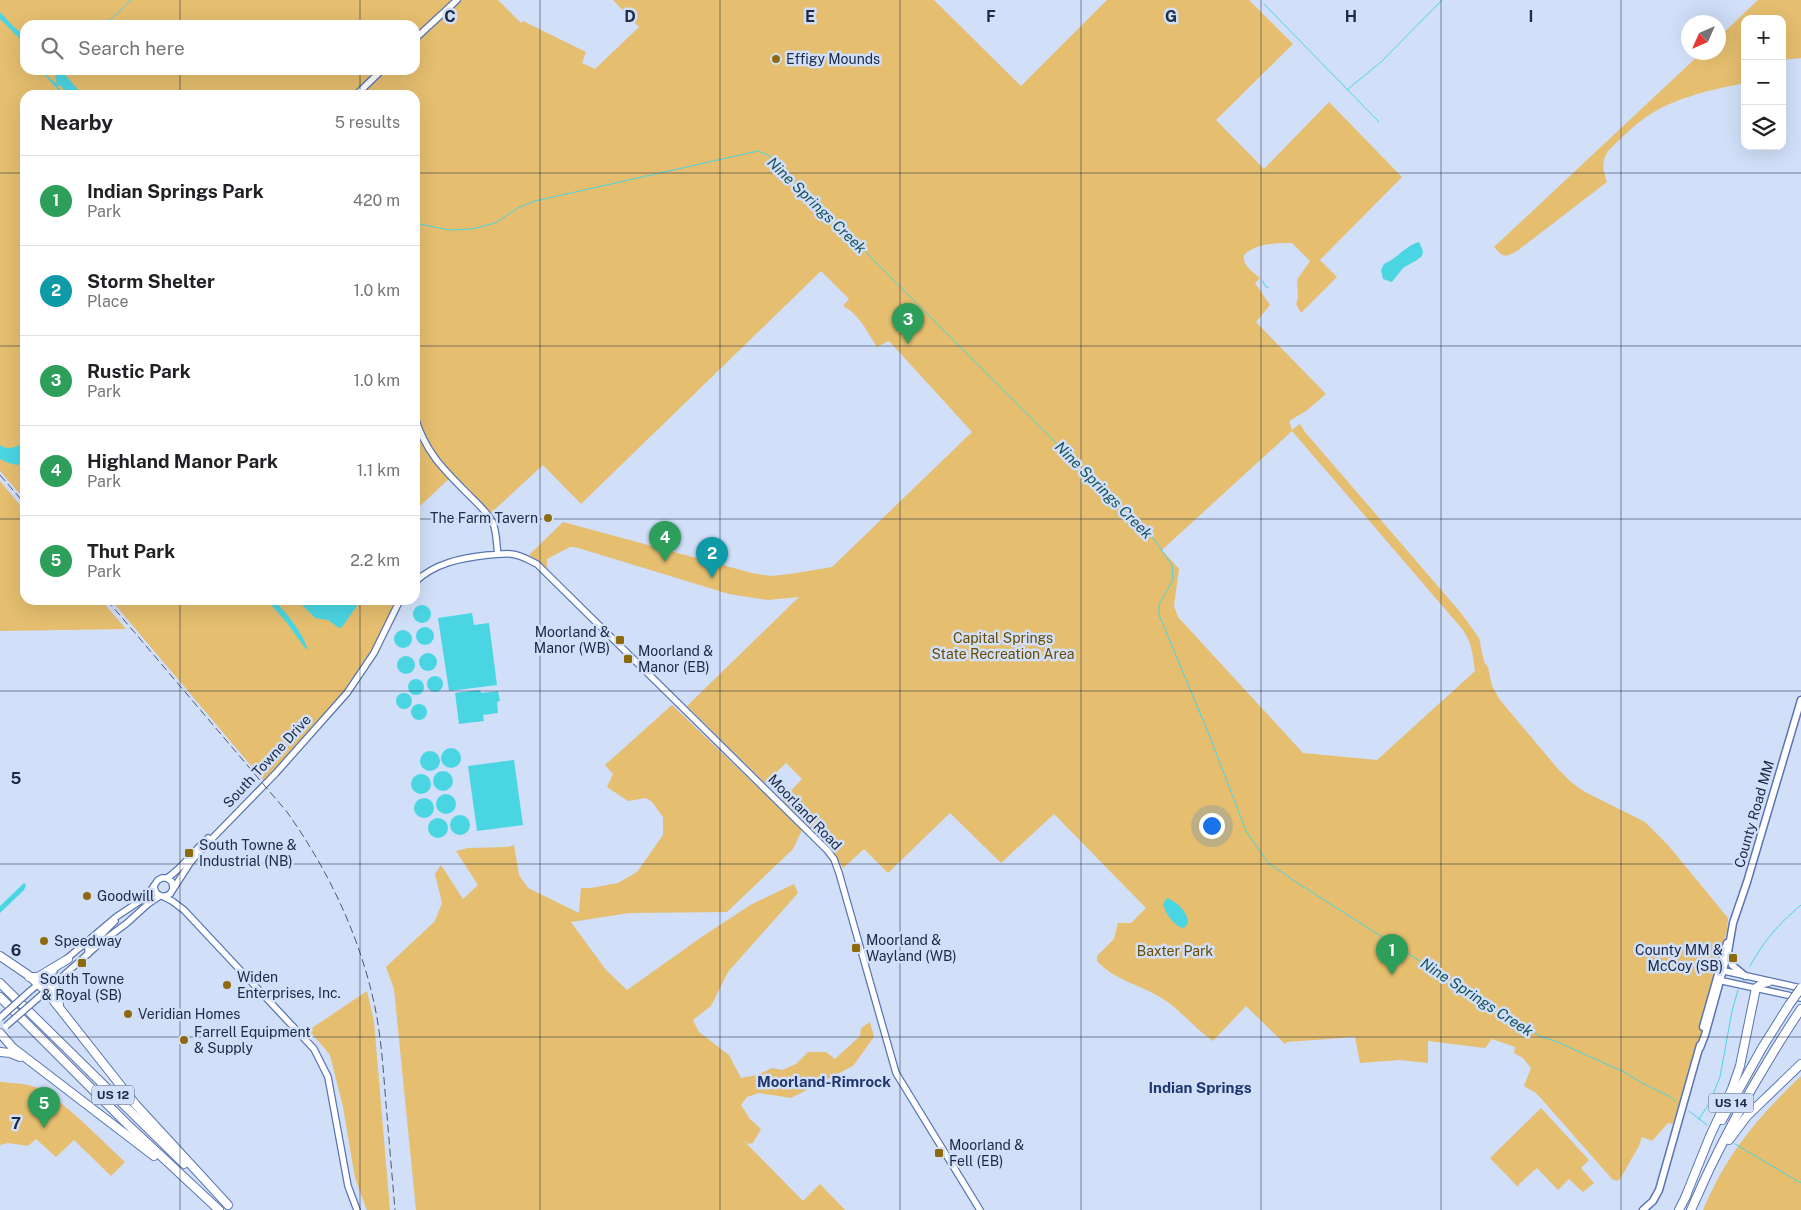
<!DOCTYPE html>
<meta charset="utf-8">
<style>
:root{--surface:#fff;--page:#f2f2f2;--text:#202124;--muted:#757577;--line:#e0e0e0;--accent:#2563eb}
body{margin:0;font-family:"Public Sans",sans-serif;background:var(--page);color:var(--text)}
.controls{position:absolute;right:15px;top:15px;display:grid;overflow:hidden;border-radius:10px;box-shadow:0 5px 20px #0002}
.controls button{width:45px;height:45px;display:grid;place-items:center;padding:0;border:0;border-bottom:1px solid var(--line);background:var(--surface);color:var(--text);font:25px sans-serif}
.compass{position:absolute;left:1681px;top:15px;width:45px;height:45px;border-radius:50%;background:var(--surface);box-shadow:0 5px 20px #0002;rotate:225deg}
.you{position:absolute;left:1211px;top:825px;width:18px;height:18px;margin:-12px;border:4px solid #fff;border-radius:50%;background:#1a73e8;box-shadow:0 0 0 8px #1a73e833}
.badge{display:grid;place-items:center;width:32px;height:32px;border-radius:50%;background:var(--accent);color:#fff;font-size:16px;font-weight:700}
.pin{position:absolute;translate:-50% -41px;filter:drop-shadow(0 1px 2px #0008)}
.pin::after{content:'';position:absolute;top:26px;width:18px;height:15px;background:inherit;clip-path:polygon(0 0,100% 0,50% 100%)}
.list{margin:0;padding:0;list-style:none}
h2{display:flex;justify-content:space-between;align-items:center;height:65px;margin:0;padding:0 20px;font-size:21px}
h2 small{font-size:16px;font-weight:400;color:var(--muted)}
.list li{display:grid;grid-template-columns:32px 1fr auto;gap:15px;align-items:center;box-sizing:border-box;height:90px;padding:0 20px;border-top:1px solid var(--line)}
.list b{display:block;font-size:19px;white-space:nowrap}
.list p{margin:0;font-size:16px;white-space:nowrap;color:var(--muted)}
.list em{font-size:16px;font-style:normal;color:var(--muted)}
.icon{flex:none;width:28px;height:28px;fill:none;stroke:currentColor;stroke-width:2;stroke-linecap:round;stroke-linejoin:round}
.map{position:relative;flex:none;width:1801px;height:1210px;overflow:hidden}
.search{position:absolute;background:var(--surface);box-shadow:0 5px 20px #0002;left:20px;top:20px;width:400px;height:55px;display:flex;align-items:center;gap:12px;box-sizing:border-box;padding:0 18px;border-radius:15px;color:var(--muted);font-size:19px}
.panel{position:absolute;background:var(--surface);box-shadow:0 5px 20px #0002;left:20px;top:90px;width:400px;height:515px;border-radius:15px}
.map>svg:first-child{display:block}
.green{fill:#e5be6f;fill-rule:evenodd}
.water{fill:#4ad5e3}
.lines{fill:none;stroke-linecap:round;stroke-linejoin:round}
.stream{stroke:#4ad5e3;stroke-width:1}
.tertiary-casing{stroke:#5975b2;stroke-width:8}
.secondary-casing{stroke:#5975b2;stroke-width:9}
.motorway-casing{stroke:#5975b2;stroke-width:10}
.tertiary{stroke:#fff;stroke-width:5.5}
.secondary{stroke:#fff;stroke-width:6}
.motorway{stroke:#fff;stroke-width:8}
.rail{stroke:#4b5872;stroke-width:1;stroke-dasharray:8 4;stroke-linecap:butt}
.tertiary-bridge-casing{stroke:#5975b2;stroke-width:8;stroke-linecap:butt}
.motorway-bridge-casing{stroke:#5975b2;stroke-width:10;stroke-linecap:butt}
.tertiary-bridge{stroke:#fff;stroke-width:5.5}
.motorway-bridge{stroke:#fff;stroke-width:8}
.grid{fill:none;stroke:#202c46;stroke-width:1;stroke-opacity:0.55}
.poi-dot{fill:#8d6a0c;stroke:#d1dff9;stroke-width:2}
.labels{text-anchor:middle;dominant-baseline:central;stroke-width:5;stroke-linejoin:round;paint-order:stroke}
.shield{fill:#d1dff9;stroke:#55627c;stroke-width:1}
.shield-label{font-size:12px;font-weight:bold;fill:#202c46}
.poi-label{font-size:14px;fill:#202c46;stroke:#d1dff9;text-anchor:start}
.park-label{font-size:14px;fill:#684c00;stroke:#d1dff9}
.street-label{font-size:14px;fill:#202c46;stroke:#d1dff9}
.water-label{font-size:15px;font-style:italic;fill:#195459;stroke:#d1dff9}
.neighbourhood-label{font-size:15px;font-weight:bold;fill:#1f376e;stroke:#d1dff9}
.grid-label{font-size:16px;text-anchor:middle;font-weight:bold;fill:#202c46;stroke:#d1dff9;stroke-width:5;stroke-linejoin:round;paint-order:stroke}
</style>
<div class="map">
<svg width="1801" height="1210" viewBox="0 0 1801 1210">
<rect width="100%" height="100%" fill="#d1dff9"/>
<g class="green">
<path d="M 0,0 L 453,0 L 415,35 L 415,25 L 25,25 L 25,70 L 378,70 L 353,95 L 25,95 L 25,500 L 0,471 Z"/>
<path d="M 461,0 L 498,0 L 521,23 L 523,21 L 586,52 L 582,63 L 595,69 L 639,27 L 613,0 L 934,0 L 1021,86 L 1107,0 L 1249,0 L 1293,44 L 1216,120 L 1264,169 L 1329,102 L 1402,177 L 1320,260 L 1337,277 L 1301,313 L 1296,304 L 1298,298 L 1297,280 L 1310,261 L 1292,243 C 1276,243 1256,243 1244,255 C 1242,265 1253,272 1260,278 L 1255,283 L 1270,305 L 1256,322 L 1326,394 L 1306,411 L 1289,421 L 1292,430 L 1300,424 L 1305,432 L 1461,613 L 1479,638 L 1484,662 L 1488,667 L 1492,686 L 1500,700 L 1558,769 L 1571,782 L 1585,792 L 1645,822 L 1668,845 L 1728,918 L 1727,930 L 1701,1034 L 1673,1124 L 1668,1123 L 1652,1141 L 1642,1137 L 1639,1146 L 1620,1179 L 1617,1181 L 1612,1179 L 1546,1104 L 1536,1093 L 1524,1086 L 1531,1068 L 1523,1058 L 1514,1053 L 1515,1047 L 1492,1039 L 1485,1048 L 1428,1041 L 1428,1063 L 1400,1060 L 1360,1063 L 1355,1037 L 1287,1042 L 1285,1044 L 1246,1006 L 1213,1041 C 1195,1029 1182,1011 1163,999 C 1142,985 1115,981 1097,961 L 1097,956 L 1114,939 L 1118,923 L 1131,923 L 1146,908 L 1054,814 L 1001,863 L 950,813 L 888,873 L 864,849 L 843,868 L 832,849 L 782,800 L 802,779 L 786,763 L 765,783 L 687,706 L 799,597 L 768,600 L 729,594 L 575,547 L 570,547 L 547,559 L 547,568 L 529,555 L 563,522 L 752,573 L 771,576 L 790,574 L 832,567 L 972,432 L 889,341 L 877,347 C 868,333 859,314 843,306 L 849,299 L 821,271 L 581,504 L 543,465 L 491,513 L 453,475 L 419,507 L 415,522 L 415,95 L 359,95 L 386,70 L 415,70 L 415,43 ZM 1292,431 L 1463,630 C 1472,643 1473,656 1475,671 L 1377,760 L 1303,753 L 1178,617 L 1174,606 L 1179,569 L 1162,550 Z"/>
<path d="M 1758,0 L 1801,0 L 1801,58 L 1782,60 L 1782,19 L 1745,19 L 1745,83 C 1710,90 1676,97 1646,117 C 1632,127 1620,139 1608,151 C 1601,162 1603,170 1607,182 L 1517,251 C 1504,258 1503,257 1494,247 L 1701,53 L 1718,52 L 1719,37 Z"/>
<path d="M 0,481 L 25,511 L 25,600 L 101,600 L 126,629 L 0,631 Z"/>
<path d="M 111,600 L 396,600 L 371,654 L 350,685 L 264,781 Z"/>
<path d="M 672,705 L 802,830 L 793,849 L 727,912 L 629,913 L 571,922 L 606,970 L 627,990 L 703,936 L 752,904 L 794,884 L 798,893 L 728,972 L 711,1006 L 693,1020 L 699,1032 L 729,1055 L 741,1078 L 757,1075 L 772,1068 L 782,1070 L 796,1064 L 808,1052 L 826,1052 L 835,1059 L 860,1036 L 861,1028 L 870,1022 L 874,1037 L 853,1066 L 791,1098 L 759,1093 L 747,1097 L 741,1105 L 750,1119 L 761,1129 L 753,1143 L 748,1144 L 742,1139 L 803,1201 L 820,1184 L 845,1210 L 416,1210 L 394,989 L 386,967 L 435,921 L 442,903 L 435,874 L 441,865 L 463,899 L 478,885 L 456,851 L 468,848 L 508,847 L 514,845 L 519,875 L 528,888 L 579,913 L 581,888 L 591,888 L 618,883 L 637,872 L 663,835 L 663,817 L 652,802 L 646,798 L 628,801 L 607,787 L 613,774 L 605,765 Z"/>
<path d="M 367,991 L 374,1022 L 390,1210 L 367,1210 L 366,1208 L 355,1178 L 343,1107 L 330,1055 L 309,1030 Z"/>
<path d="M 1801,1076 L 1801,1210 L 1703,1210 C 1727,1153 1757,1118 1801,1076 Z"/>
<path d="M 0,1082 C 12,1083 24,1083 35,1087 C 62,1098 102,1141 125,1162 L 111,1176 L 74,1140 L 56,1157 L 36,1139 L 28,1146 L 8,1143 L 0,1145 Z"/>
<path d="M 1541,1108 L 1589,1160 L 1581,1168 L 1594,1183 L 1583,1192 L 1569,1179 L 1558,1190 L 1537,1168 L 1519,1184 L 1518,1187 L 1490,1158 Z"/>
</g>
<g class="water">
<path d="M 0,12 L 13,26 L 25,36 L 25,44 L 0,19 Z"/>
<path d="M 40,70 L 43,70 L 47,76 L 57,84 L 55,75 L 50,70 L 61,70 L 80,92 L 85,95 L 69,95 L 59,84 L 58,87 L 65,95 L 63,95 Z"/>
<path d="M 1419,242 L 1423,251 L 1422,256 L 1417,260 L 1403,268 L 1392,282 L 1383,279 L 1381,270 L 1384,264 C 1398,258 1405,246 1419,242 Z"/>
<path d="M 25,442 L 25,463 C 17,467 7,463 0,459 L 0,445 C 8,451 17,447 25,442 Z"/>
<path d="M 267,600 L 274,600 C 287,614 302,631 308,650 L 305,648 L 287,623 Z"/>
<path d="M 297,600 L 361,600 L 342,627 L 339,628 L 328,620 L 315,618 Z"/>
<circle cx="422" cy="614" r="9"/>
<path d="M 472,613 L 474,625 L 489,623 L 497,685 L 449,691 L 438,618 Z"/>
<circle cx="425" cy="636" r="9"/>
<circle cx="403" cy="639" r="9"/>
<circle cx="428" cy="662" r="9"/>
<circle cx="406" cy="665" r="9"/>
<circle cx="435" cy="684" r="8"/>
<circle cx="416" cy="687" r="8"/>
<path d="M 479,690 L 482,693 L 498,691 L 500,701 L 497,702 L 498,713 L 483,715 L 484,721 L 459,724 L 455,693 Z"/>
<circle cx="404" cy="701" r="8"/>
<circle cx="419" cy="712" r="8"/>
<circle cx="451" cy="758" r="10"/>
<circle cx="430" cy="761" r="10"/>
<path d="M 514,760 L 523,825 L 477,831 L 468,766 Z"/>
<circle cx="443" cy="781" r="10"/>
<circle cx="421" cy="784" r="10"/>
<circle cx="446" cy="804" r="10"/>
<circle cx="424" cy="808" r="10"/>
<circle cx="460" cy="825" r="10"/>
<circle cx="438" cy="828" r="10"/>
<path d="M 24,883 L 26,885 L 24,890 L 0,913 L 0,906 Z"/>
<path d="M 1167,898 C 1176,901 1188,912 1188,923 L 1185,927 L 1182,928 C 1173,924 1165,913 1163,904 Z"/>
</g>
<g class="lines">
<g class="stream">
<path d="M 1264,4 L 1379,122"/>
<path d="M 105,25 L 131,0"/>
<path d="M 1348,89 L 1381,62 L 1442,0"/>
<path d="M 415,223 L 449,230 L 472,229 L 495,223 L 518,208 L 535,201 L 758,151 L 770,156 L 1104,491 L 1131,517 L 1146,528 L 1172,565 L 1173,580 L 1162,599 L 1159,606 L 1159,615 L 1210,737 L 1246,831 L 1268,863 L 1299,884 L 1511,1019 L 1524,1024 L 1539,1036 L 1555,1041 L 1624,1072 L 1644,1084 L 1669,1096 L 1676,1102"/>
<path d="M 1263,281 L 1265,286 L 1269,288"/>
<path d="M 1750,966 C 1766,938 1776,927 1801,905"/>
<path d="M 1689,1111 L 1707,1125"/>
<path d="M 1699,1119 L 1710,1102 L 1720,1077 L 1732,1011 L 1738,990"/>
<path d="M 1735,1144 L 1801,1183"/>
</g>
<g class="tertiary-casing">
<g id="tertiary">
<path d="M 415,39 L 457,0"/>
<path d="M 356,95 L 382,70"/>
<path d="M 415,417 C 425,452 444,470 469,495 C 477,503 486,511 492,521 C 497,530 496,543 498,554"/>
<path d="M 415,582 C 435,563 461,558 488,555 C 495,555 504,553 511,554 C 521,555 529,560 537,564 L 827,850 L 834,859 L 839,873 L 896,1073 L 980,1210"/>
<path d="M 167,878 C 183,868 193,851 208,838"/>
<path d="M 154,886 C 155,895 162,899 170,894 L 190,863 L 200,851 L 276,773 L 347,693 L 374,653 L 400,600"/>
<path d="M 164,897 L 172,901 L 184,910 L 314,1049 L 328,1077 L 348,1186 L 357,1210"/>
<path d="M 88,954 L 88,948 L 115,921"/>
<path d="M 64,961 L 116,917 L 146,897 L 158,880 L 162,878 L 167,878 L 172,882 L 173,888"/>
<path d="M 1720,970 L 1801,988"/>
<path d="M 1718,980 L 1801,998"/>
<path d="M 30,991 L 54,971"/>
<path d="M 37,999 L 99,944 L 127,923 L 148,904 L 160,896"/>
</g>
</g>
<g class="secondary-casing">
<g id="secondary">
<path d="M 1728,952 L 1732,965 L 1745,976"/>
<path d="M 1703,1027 L 1727,943"/>
<path d="M 1700,1048 L 1705,1035 L 1728,952 L 1733,923 L 1747,882 L 1801,700"/>
<path d="M 1643,1210 L 1653,1201 L 1659,1190 L 1700,1045"/>
</g>
</g>
<g class="motorway-casing">
<g id="motorway">
<path d="M 0,956 L 28,975 L 46,991 L 136,1105 L 228,1205"/>
<path d="M 29,977 L 38,977 L 68,959"/>
<path d="M 0,983 L 184,1164"/>
<path d="M 55,985 L 54,990 L 59,1004"/>
<path d="M 0,997 L 129,1126 L 219,1210"/>
<path d="M 0,1033 L 13,1048 L 154,1156"/>
<path d="M 0,1052 L 10,1053 L 20,1057"/>
<path d="M 1722,1120 L 1762,1048 L 1789,1005"/>
<path d="M 1729,1140 L 1747,1116 L 1801,1064"/>
<path d="M 1685,1198 L 1710,1136 L 1732,1089 L 1740,1066 L 1756,988 L 1763,983 L 1768,982"/>
<path d="M 1679,1210 L 1687,1194"/>
<path d="M 1691,1210 C 1721,1140 1759,1072 1801,1009"/>
</g>
</g>
<use href="#tertiary" class="tertiary"/>
<use href="#secondary" class="secondary"/>
<use href="#motorway" class="motorway"/>
<g class="rail">
<path d="M 0,475 L 25,504"/>
<path d="M 107,600 L 287,812 C 326,867 356,928 372,994 C 381,1030 383,1067 386,1104 C 389,1139 392,1175 395,1210"/>
</g>
<g class="tertiary-bridge-casing">
<g id="tertiary-bridge">
<path d="M 0,1018 L 30,991"/>
<path d="M 6,1026 L 37,999"/>
</g>
</g>
<g class="motorway-bridge-casing">
<path id="motorway-bridge" d="M 1789,1005 L 1801,988"/>
</g>
<use href="#tertiary-bridge" class="tertiary-bridge"/>
<use href="#motorway-bridge" class="motorway-bridge"/>
</g>
<path class="grid" d="M 180,0 L 180,25M 360,0 L 360,25M 540,0 L 540,1210M 720,0 L 720,1210M 900,0 L 900,1210M 1081,0 L 1081,1210M 1261,0 L 1261,1210M 1441,0 L 1441,1210M 1621,0 L 1621,1210M 180,70 L 180,95M 360,70 L 360,95M 0,173 L 25,173M 415,173 L 1801,173M 0,346 L 25,346M 415,346 L 1801,346M 0,519 L 25,519M 415,519 L 1801,519M 180,600 L 180,1210M 360,600 L 360,1210M 0,691 L 1801,691M 0,864 L 1801,864M 0,1037 L 1801,1037"/>
<g class="poi-dot">
<circle cx="776" cy="59" r="5"/>
<circle cx="548" cy="518" r="5"/>
<rect x="615" y="635" width="10" height="10" rx="2.5"/>
<rect x="623" y="654" width="10" height="10" rx="2.5"/>
<rect x="184" y="848" width="10" height="10" rx="2.5"/>
<circle cx="87" cy="896" r="5"/>
<circle cx="44" cy="941" r="5"/>
<rect x="851" y="943" width="10" height="10" rx="2.5"/>
<rect x="1728" y="953" width="10" height="10" rx="2.5"/>
<rect x="77" y="958" width="10" height="10" rx="2.5"/>
<circle cx="227" cy="985" r="5"/>
<circle cx="128" cy="1014" r="5"/>
<circle cx="184" cy="1040" r="5"/>
<rect x="934" y="1148" width="10" height="10" rx="2.5"/>
</g>
<g class="labels">
<g class="shield">
<rect x="92" y="1085.5" width="42" height="19" rx="4"/>
<rect x="1708.5" y="1093.5" width="45" height="19" rx="4"/>
</g>
<g class="shield-label">
<text x="113" y="1095">US 12</text>
<text x="1731" y="1103">US 14</text>
</g>
<g class="poi-label">
<text x="786" y="59">Effigy Mounds</text>
<text x="538" y="518" text-anchor="end">The Farm Tavern</text>
<text x="610" y="632" text-anchor="end">Moorland &amp;<tspan x="610" dy="16">Manor (WB)</tspan></text>
<text x="638" y="651">Moorland &amp;<tspan x="638" dy="16">Manor (EB)</tspan></text>
<text x="199" y="845">South Towne &amp;<tspan x="199" dy="16">Industrial (NB)</tspan></text>
<text x="97" y="896">Goodwill</text>
<text x="866" y="940">Moorland &amp;<tspan x="866" dy="16">Wayland (WB)</tspan></text>
<text x="54" y="941">Speedway</text>
<text x="1723" y="950" text-anchor="end">County MM &amp;<tspan x="1723" dy="16">McCoy (SB)</tspan></text>
<text x="237" y="977">Widen<tspan x="237" dy="16">Enterprises, Inc.</tspan></text>
<text x="82" y="979" text-anchor="middle">South Towne<tspan x="82" dy="16">&amp; Royal (SB)</tspan></text>
<text x="138" y="1014">Veridian Homes</text>
<text x="194" y="1032">Farrell Equipment<tspan x="194" dy="16">&amp; Supply</tspan></text>
<text x="949" y="1145">Moorland &amp;<tspan x="949" dy="16">Fell (EB)</tspan></text>
</g>
<g class="park-label">
<text x="1003" y="638">Capital Springs<tspan x="1003" dy="16">State Recreation Area</tspan></text>
<text x="1175" y="951">Baxter Park</text>
</g>
<g class="street-label">
<text transform="translate(267 761) rotate(-47)">South Towne Drive</text>
<text transform="translate(805 812) rotate(46)">Moorland Road</text>
<text transform="translate(1754 814) rotate(-74)">County Road MM</text>
</g>
<g class="water-label">
<text transform="translate(817 205) rotate(44)">Nine Springs Creek</text>
<text transform="translate(1104 490) rotate(45)">Nine Springs Creek</text>
<text transform="translate(1477 997) rotate(33)">Nine Springs Creek</text>
</g>
<g class="neighbourhood-label">
<text x="824" y="1081">Moorland-Rimrock</text>
<text x="1200" y="1087">Indian Springs</text>
</g>
</g>
<g class="grid-label">
<text x="450" y="22">C</text>
<text x="630" y="22">D</text>
<text x="810" y="22">E</text>
<text x="991" y="22">F</text>
<text x="1171" y="22">G</text>
<text x="1351" y="22">H</text>
<text x="1531" y="22">I</text>
<text x="16" y="784">5</text>
<text x="16" y="956">6</text>
<text x="16" y="1129">7</text>
</g>
</svg>
<div class="controls">
<button>+</button>
<button>−</button>
<button><svg class="icon" aria-label="layers" viewBox="0 0 24 24"><path d="M12 4l9 5-9 5-9-5zM3 14l9 5 9-5"/></svg></button>
</div>
<svg class="compass" viewBox="-18 -18 36 36"><path d="M0-13l5 13h-10z" fill="#e53935"/><path d="M0 13l5-13h-10z" fill="#757577"/></svg>
<div class="you"></div>
<div class="pin badge" style="left:1392px;top:975px;background:#2e9e5b">1</div>
<div class="pin badge" style="left:712px;top:578px;background:#0f9aa8">2</div>
<div class="pin badge" style="left:908px;top:344px;background:#2e9e5b">3</div>
<div class="pin badge" style="left:665px;top:562px;background:#2e9e5b">4</div>
<div class="pin badge" style="left:44px;top:1128px;background:#2e9e5b">5</div>
<div class="search"><svg class="icon" aria-label="search" viewBox="0 0 24 24"><circle cx="10" cy="10" r="6"/><path d="M15 15l6 6"/></svg>Search here</div>
<section class="panel">
<h2>Nearby<small>5 results</small></h2>
<ul class="list">
<li><span class="badge" style="background:#2e9e5b">1</span><div><b>Indian Springs Park</b><p>Park</p></div><em>420 m</em></li>
<li><span class="badge" style="background:#0f9aa8">2</span><div><b>Storm Shelter</b><p>Place</p></div><em>1.0 km</em></li>
<li><span class="badge" style="background:#2e9e5b">3</span><div><b>Rustic Park</b><p>Park</p></div><em>1.0 km</em></li>
<li><span class="badge" style="background:#2e9e5b">4</span><div><b>Highland Manor Park</b><p>Park</p></div><em>1.1 km</em></li>
<li><span class="badge" style="background:#2e9e5b">5</span><div><b>Thut Park</b><p>Park</p></div><em>2.2 km</em></li>
</ul>
</section>
</div>
